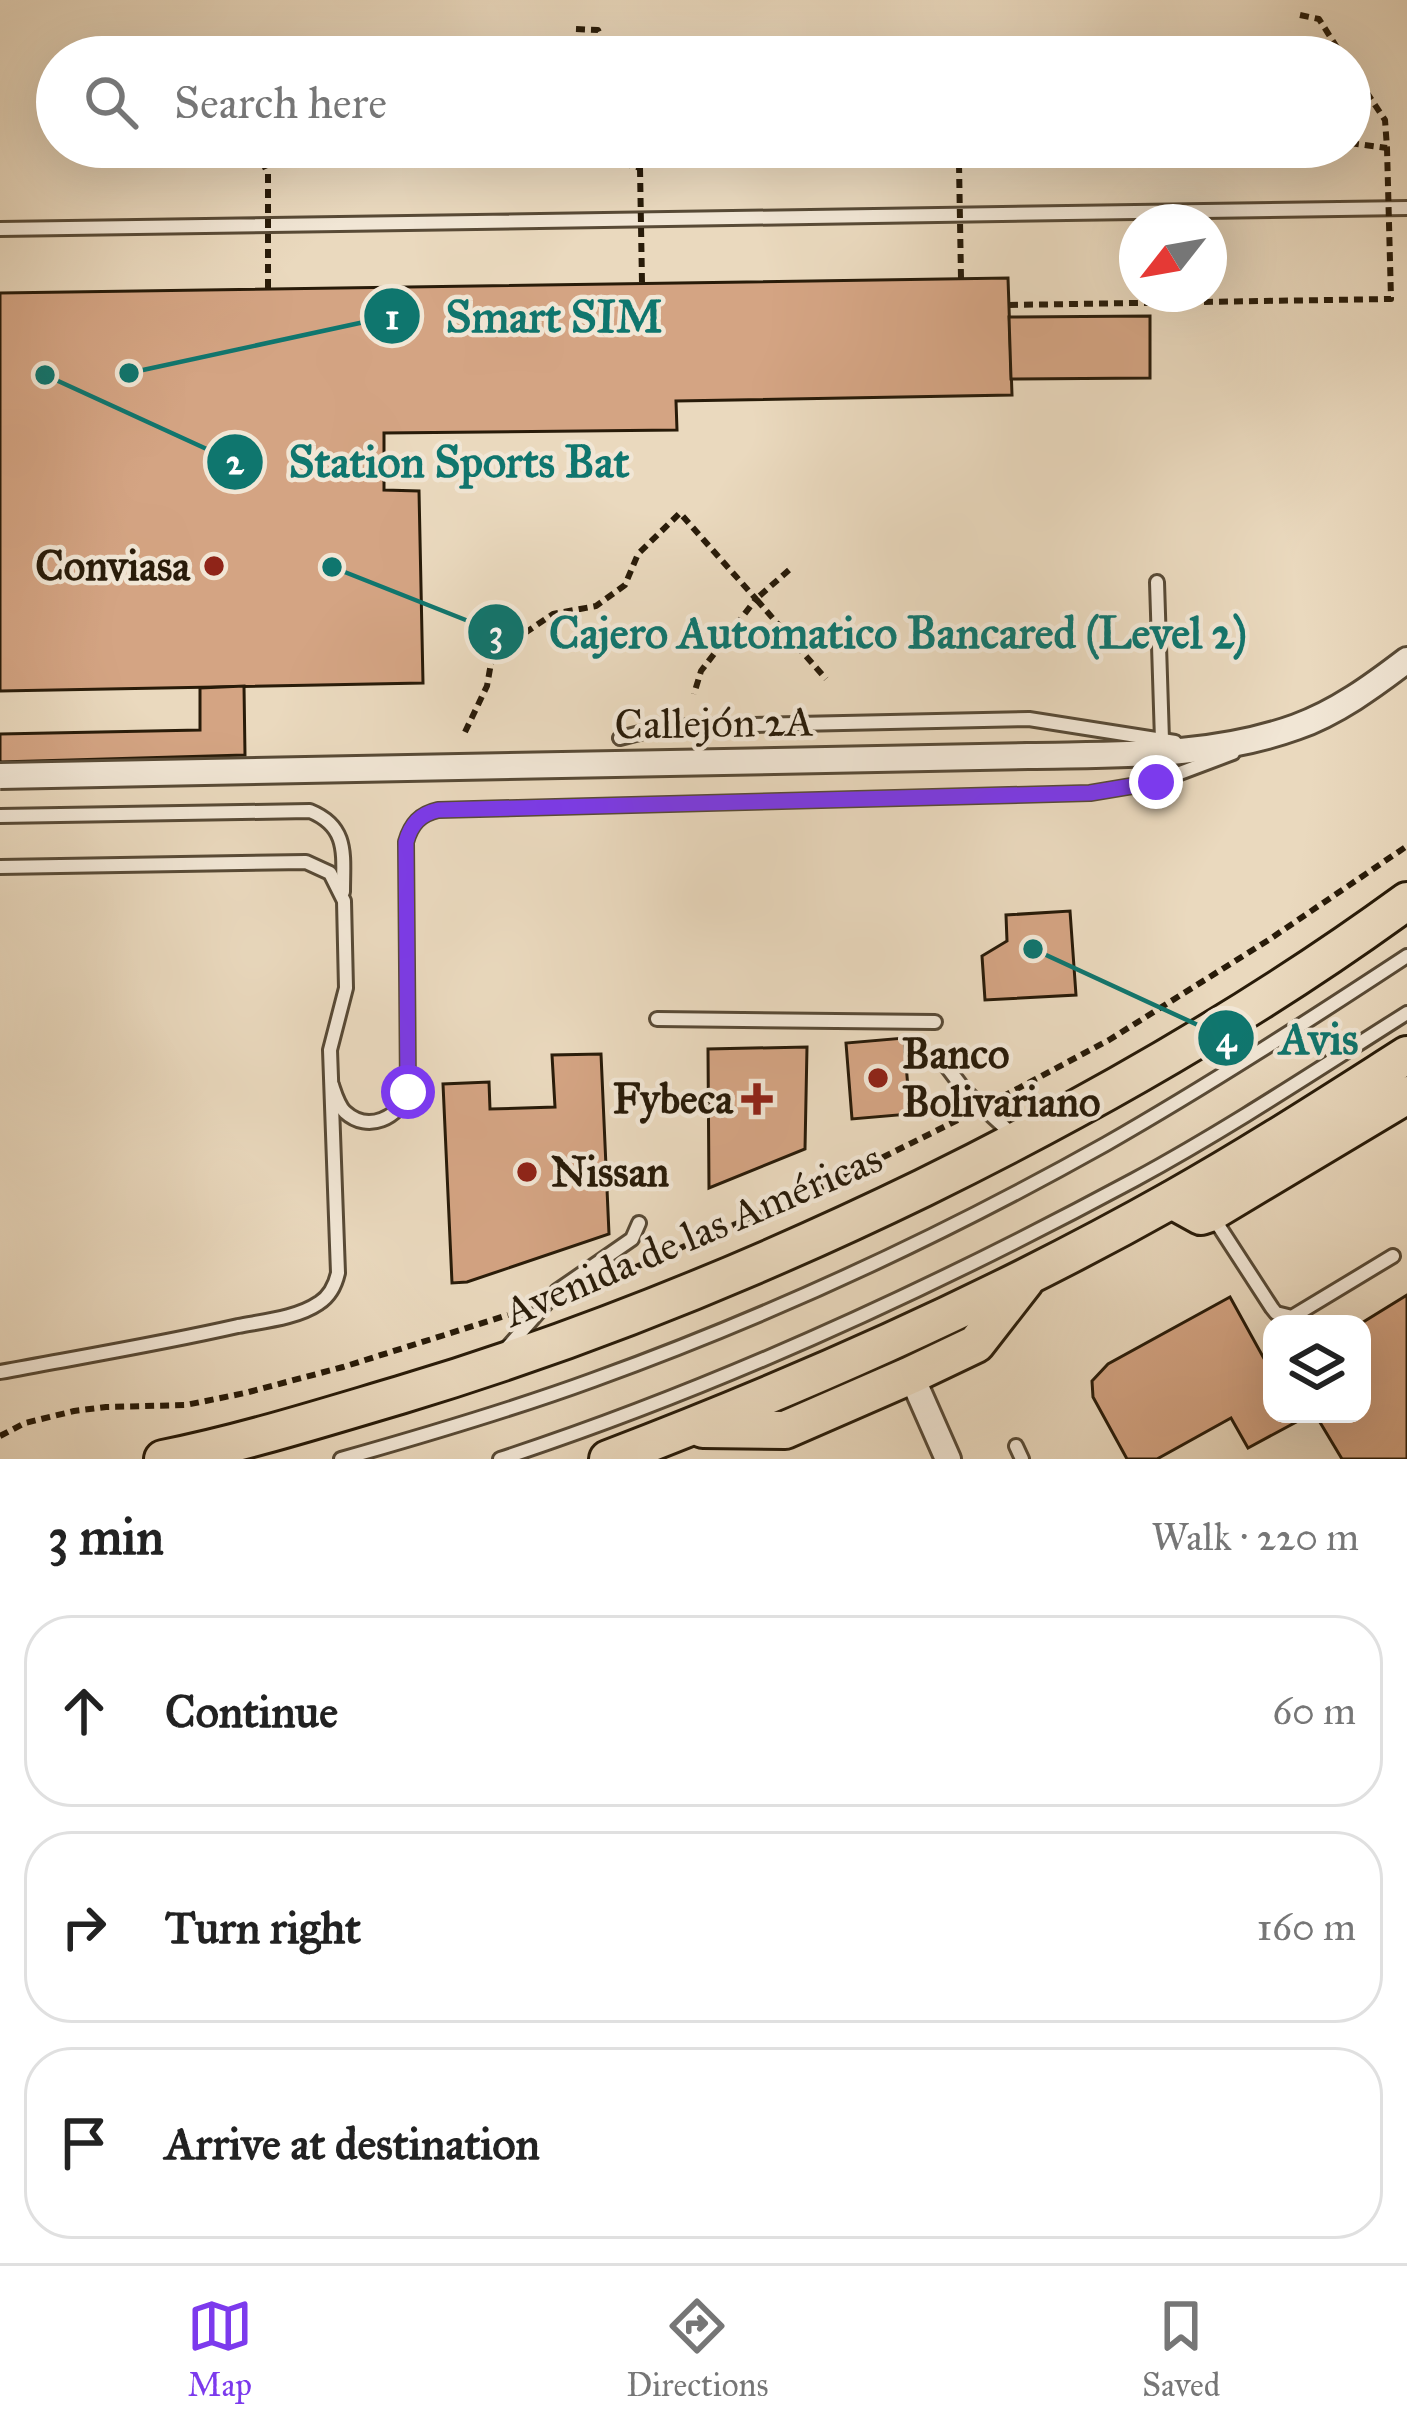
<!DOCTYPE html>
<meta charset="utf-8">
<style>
:root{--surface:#fff;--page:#f6f6f6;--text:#222;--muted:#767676;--line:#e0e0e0;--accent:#7c3aed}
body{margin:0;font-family:"IM FELL Great Primer",serif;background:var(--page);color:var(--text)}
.controls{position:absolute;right:36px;bottom:36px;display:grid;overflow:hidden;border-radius:24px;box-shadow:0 12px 48px #0002}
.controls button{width:108px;height:108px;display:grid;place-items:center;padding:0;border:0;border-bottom:3px solid var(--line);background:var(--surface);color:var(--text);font:60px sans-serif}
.compass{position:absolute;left:1119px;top:204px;width:108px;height:108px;border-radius:50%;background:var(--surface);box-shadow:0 12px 48px #0002;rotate:239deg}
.stop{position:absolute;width:36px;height:36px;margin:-27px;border:9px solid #7c3aed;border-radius:50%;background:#fff}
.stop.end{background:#7c3aed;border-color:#fff;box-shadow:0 3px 12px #0008}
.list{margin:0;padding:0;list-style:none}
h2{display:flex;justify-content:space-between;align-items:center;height:156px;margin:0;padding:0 48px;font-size:51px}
h2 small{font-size:39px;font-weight:400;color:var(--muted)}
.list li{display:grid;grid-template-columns:78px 1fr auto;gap:36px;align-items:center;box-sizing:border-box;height:192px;margin:0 24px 24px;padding:0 24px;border:3px solid var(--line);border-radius:48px}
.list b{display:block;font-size:45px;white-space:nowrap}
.list em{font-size:39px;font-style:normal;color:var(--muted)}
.icon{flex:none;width:66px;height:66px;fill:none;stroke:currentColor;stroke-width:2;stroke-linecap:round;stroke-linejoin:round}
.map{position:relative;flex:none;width:1407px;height:1459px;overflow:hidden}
.search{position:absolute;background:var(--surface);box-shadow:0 12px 48px #0002;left:36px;right:36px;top:36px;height:132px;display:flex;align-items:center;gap:30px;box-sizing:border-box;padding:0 42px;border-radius:66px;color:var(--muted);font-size:45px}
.sheet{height:804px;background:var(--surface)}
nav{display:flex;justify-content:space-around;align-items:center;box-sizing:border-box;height:168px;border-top:3px solid var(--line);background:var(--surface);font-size:33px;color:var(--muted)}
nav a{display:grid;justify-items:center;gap:6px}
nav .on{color:var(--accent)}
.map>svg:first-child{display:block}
.building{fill:#d4a483;stroke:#281b09;stroke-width:3}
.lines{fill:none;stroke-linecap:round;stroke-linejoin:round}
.lane-casing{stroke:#584a36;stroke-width:18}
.street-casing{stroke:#584a36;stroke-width:30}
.primary-casing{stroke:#281b09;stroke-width:42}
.path{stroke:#281b09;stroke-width:6;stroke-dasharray:9 6;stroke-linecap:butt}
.lane{stroke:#f1e6d5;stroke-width:12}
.street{stroke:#f1e6d5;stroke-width:24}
.primary{stroke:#ead9be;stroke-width:36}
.street-bridge-casing{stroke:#584a36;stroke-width:30;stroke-linecap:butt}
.path-bridge{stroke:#281b09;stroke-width:6;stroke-dasharray:9 6;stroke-linecap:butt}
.street-bridge{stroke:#f1e6d5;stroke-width:24}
.route{stroke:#7c3aed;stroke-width:15}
.poi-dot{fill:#8f2418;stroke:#f1e6d5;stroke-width:4.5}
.labels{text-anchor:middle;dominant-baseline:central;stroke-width:9;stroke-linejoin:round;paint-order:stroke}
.poi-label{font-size:42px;font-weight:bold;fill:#281b09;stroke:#f1e6d5;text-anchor:end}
.street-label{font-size:42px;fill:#281b09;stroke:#f1e6d5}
.leader{fill:none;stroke:#0f766e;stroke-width:4.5}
.callout-dot{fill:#0f766e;stroke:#f1e6d5;stroke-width:4.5}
.mark-label{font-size:36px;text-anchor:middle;font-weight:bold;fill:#fff}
.callout-label{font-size:45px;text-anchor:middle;font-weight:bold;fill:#0f766e;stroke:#f1e6d5;stroke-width:9;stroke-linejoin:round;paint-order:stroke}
</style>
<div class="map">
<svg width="1407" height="1459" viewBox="0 0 1407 1459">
<rect width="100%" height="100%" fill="#ead9be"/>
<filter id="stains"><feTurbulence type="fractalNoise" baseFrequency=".00167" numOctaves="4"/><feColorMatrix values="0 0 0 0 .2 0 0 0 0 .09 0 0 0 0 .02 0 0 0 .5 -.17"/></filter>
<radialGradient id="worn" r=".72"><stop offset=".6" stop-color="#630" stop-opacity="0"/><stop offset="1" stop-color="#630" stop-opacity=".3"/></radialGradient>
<g class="building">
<path d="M 1008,278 L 1012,395 L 676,401 L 677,430 L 384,433 L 384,490 L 419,491 L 423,683 L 0,691 L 0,293 Z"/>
<path d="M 1150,316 L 1150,378 L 1011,379 L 1009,317 Z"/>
<path d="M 244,686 L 245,755 L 0,762 L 0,734 L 200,730 L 200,688 Z"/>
<path d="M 1070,911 L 1076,995 L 985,1000 L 982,956 L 1007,941 L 1006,915 Z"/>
<path d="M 904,1038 L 910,1114 L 852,1119 L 846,1043 Z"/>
<path d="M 807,1047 L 805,1149 L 709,1188 L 708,1049 Z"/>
<path d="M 601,1054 L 609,1234 L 467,1282 L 452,1283 L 443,1084 L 489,1082 L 490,1109 L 555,1107 L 552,1055 Z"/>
<path d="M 1407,1295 L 1407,1459 L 1342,1459 L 1315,1414 L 1362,1414 L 1362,1324 L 1360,1324 Z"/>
<path d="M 1230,1297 L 1272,1373 L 1272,1414 L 1295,1414 L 1298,1421 L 1248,1448 L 1231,1418 L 1157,1459 L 1127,1459 L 1093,1397 L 1092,1381 L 1108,1364 Z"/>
</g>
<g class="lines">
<g class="lane-casing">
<g id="lane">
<path d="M 0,229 L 1407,208"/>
<path d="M 1157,582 L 1162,740"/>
<path d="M 620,738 L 663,727 L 1029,719 L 1175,742"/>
<path d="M 0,816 L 310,811 C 349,827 343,855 343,892"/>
<path d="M 0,867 L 306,862 L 330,873 L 344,901 L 346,988 L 330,1050 L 338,1273 C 335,1286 330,1296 319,1303 C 297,1318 264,1321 238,1326 C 159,1344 80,1357 0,1372"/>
<path d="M 657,1019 L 935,1022"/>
<path d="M 944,1063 L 966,1092 L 1014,1136"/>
<path d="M 332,1085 C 335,1094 338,1105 345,1112 C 368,1133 399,1118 408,1092 L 406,842 C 411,824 420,814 438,810 L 1090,793 L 1156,782 L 1233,753"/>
<path d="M 1211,1214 L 1272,1308 L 1276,1313 L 1292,1317 L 1393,1256"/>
<path d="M 507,1348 L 557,1291 L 632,1239 L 639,1223"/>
<path d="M 1016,1446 L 1022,1459"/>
<path d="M 341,1459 C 426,1435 511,1410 593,1380 C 770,1316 942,1236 1106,1144 C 1209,1085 1308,1021 1407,956"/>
<path d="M 500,1459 C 720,1387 931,1289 1134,1180 C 1228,1129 1317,1070 1407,1013"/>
</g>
</g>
<g class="street-casing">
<g id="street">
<path d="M 1028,756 C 1118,754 1210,758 1296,727 C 1336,713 1373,686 1407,660"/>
<path d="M 911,1375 L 948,1459"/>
</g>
</g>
<g class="primary-casing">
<g id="primary">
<path d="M 1172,1200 L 1201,1216 L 1210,1213 L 1407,1095"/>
<path d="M 703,1429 L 785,1430 L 911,1375 L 976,1344 L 1025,1281"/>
<path d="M 163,1459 C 243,1443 322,1418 400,1395 C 580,1341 754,1270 923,1188 C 1092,1105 1255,1012 1407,901"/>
<path d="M 608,1459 C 802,1385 992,1301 1173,1199 C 1253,1154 1330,1104 1407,1055"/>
</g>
</g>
<g class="path">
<path d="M 1300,15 L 1319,19 L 1343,57"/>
<path d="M 576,29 L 598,30 L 610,57"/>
<path d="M 213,47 L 217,57"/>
<path d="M 934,48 L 936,57"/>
<path d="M 1350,67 L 1385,120 L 1387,148 L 1350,143"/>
<path d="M 256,147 L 268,174"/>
<path d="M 564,147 L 640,168 L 641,147"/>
<path d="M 956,147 L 959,164"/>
<path d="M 789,570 L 756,599 L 826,679"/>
<path d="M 465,732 L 487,686 L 491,663 L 507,645 L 553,614 L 596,606 L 625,585 L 638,554 L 680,513 L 756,599 L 701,671 L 694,694"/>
<path d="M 1002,1097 L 1109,1040 L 1267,941 L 1407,846"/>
<path d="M 622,1273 L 829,1184 L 964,1117"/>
<path d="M 0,1436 L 25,1423 L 74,1411 L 106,1407 L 186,1405 L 245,1393 L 343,1367 L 508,1315"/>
</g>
<use href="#lane" class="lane"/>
<use href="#street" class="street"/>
<use href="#primary" class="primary"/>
<g class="street-bridge-casing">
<path id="street-bridge" d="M 0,776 L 1028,756"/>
</g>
<g class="path-bridge">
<path d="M 959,164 L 961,278"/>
<path d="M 640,168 L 642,283"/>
<path d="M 268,174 L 268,289"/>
<path d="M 1009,305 L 1391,299 L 1387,148"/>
</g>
<use href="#street-bridge" class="street-bridge"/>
</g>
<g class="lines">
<path class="route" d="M 408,1092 L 406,842 C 411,824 420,814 438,810 L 1090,793 L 1156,782"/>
</g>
<g class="poi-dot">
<circle cx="214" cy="566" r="12"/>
<circle cx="878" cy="1078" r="12"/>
<path d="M751 1081h12v12h12v12h-12v12h-12v-12h-12v-12h12z"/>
<circle cx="527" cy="1172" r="12"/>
</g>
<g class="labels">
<g class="poi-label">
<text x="190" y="566">Conviasa</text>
<text x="902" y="1054" text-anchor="start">Banco<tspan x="902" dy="48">Bolivariano</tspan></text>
<text x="733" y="1099">Fybeca</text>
<text x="551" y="1172" text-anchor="start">Nissan</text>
</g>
<g class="street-label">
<text transform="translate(714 723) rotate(-1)">Callejón 2A</text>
<text transform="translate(693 1235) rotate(-23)">Avenida de las Américas</text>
</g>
</g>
<path class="leader" d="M129 373L392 316M45 375L235 462M332 567L496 632M1033 949L1226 1038"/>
<g class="callout-dot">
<circle cx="129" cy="373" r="12"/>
<circle cx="45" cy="375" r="12"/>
<circle cx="332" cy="567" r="12"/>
<circle cx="1033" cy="949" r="12"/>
<circle cx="392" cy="316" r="30"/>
<circle cx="235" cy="462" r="30"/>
<circle cx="496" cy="632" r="30"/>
<circle cx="1226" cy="1038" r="30"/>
</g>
<g class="mark-label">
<text x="392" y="329">1</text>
<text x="235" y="474">2</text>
<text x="496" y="645">3</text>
<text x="1226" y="1051">4</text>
</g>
<g class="callout-label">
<text x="554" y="332">Smart SIM</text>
<text x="459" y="477">Station Sports Bat</text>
<text x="898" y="648">Cajero Automatico Bancared (Level 2)</text>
<text x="1319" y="1054">Avis</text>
</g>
<rect width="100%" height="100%" filter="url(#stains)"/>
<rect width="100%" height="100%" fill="url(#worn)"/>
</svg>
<div class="controls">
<button><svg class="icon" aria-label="layers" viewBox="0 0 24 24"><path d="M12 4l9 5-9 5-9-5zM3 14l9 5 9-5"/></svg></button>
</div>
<svg class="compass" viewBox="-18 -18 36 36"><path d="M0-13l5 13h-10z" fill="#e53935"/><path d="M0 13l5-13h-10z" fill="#767676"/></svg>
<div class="stop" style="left:408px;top:1092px"></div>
<div class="stop end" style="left:1156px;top:782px"></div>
<div class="search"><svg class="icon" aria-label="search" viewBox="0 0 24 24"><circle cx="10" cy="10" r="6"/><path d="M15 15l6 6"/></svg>Search here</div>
</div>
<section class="sheet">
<h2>3 min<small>Walk · 220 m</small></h2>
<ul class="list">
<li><svg class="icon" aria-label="ahead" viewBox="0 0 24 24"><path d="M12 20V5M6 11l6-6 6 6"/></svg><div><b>Continue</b></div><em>60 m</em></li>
<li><svg class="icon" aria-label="right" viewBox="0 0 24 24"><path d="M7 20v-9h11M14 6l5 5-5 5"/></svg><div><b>Turn right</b></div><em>160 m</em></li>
<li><svg class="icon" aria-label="arrive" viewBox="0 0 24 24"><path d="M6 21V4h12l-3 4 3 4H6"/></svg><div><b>Arrive at destination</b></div></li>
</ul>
</section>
<nav>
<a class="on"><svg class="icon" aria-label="map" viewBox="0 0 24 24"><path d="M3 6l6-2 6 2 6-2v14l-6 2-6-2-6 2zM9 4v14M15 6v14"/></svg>Map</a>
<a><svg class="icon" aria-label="directions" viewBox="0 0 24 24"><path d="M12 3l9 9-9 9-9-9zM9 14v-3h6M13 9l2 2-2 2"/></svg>Directions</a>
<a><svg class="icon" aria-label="saved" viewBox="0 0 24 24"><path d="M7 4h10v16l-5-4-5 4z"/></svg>Saved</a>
</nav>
